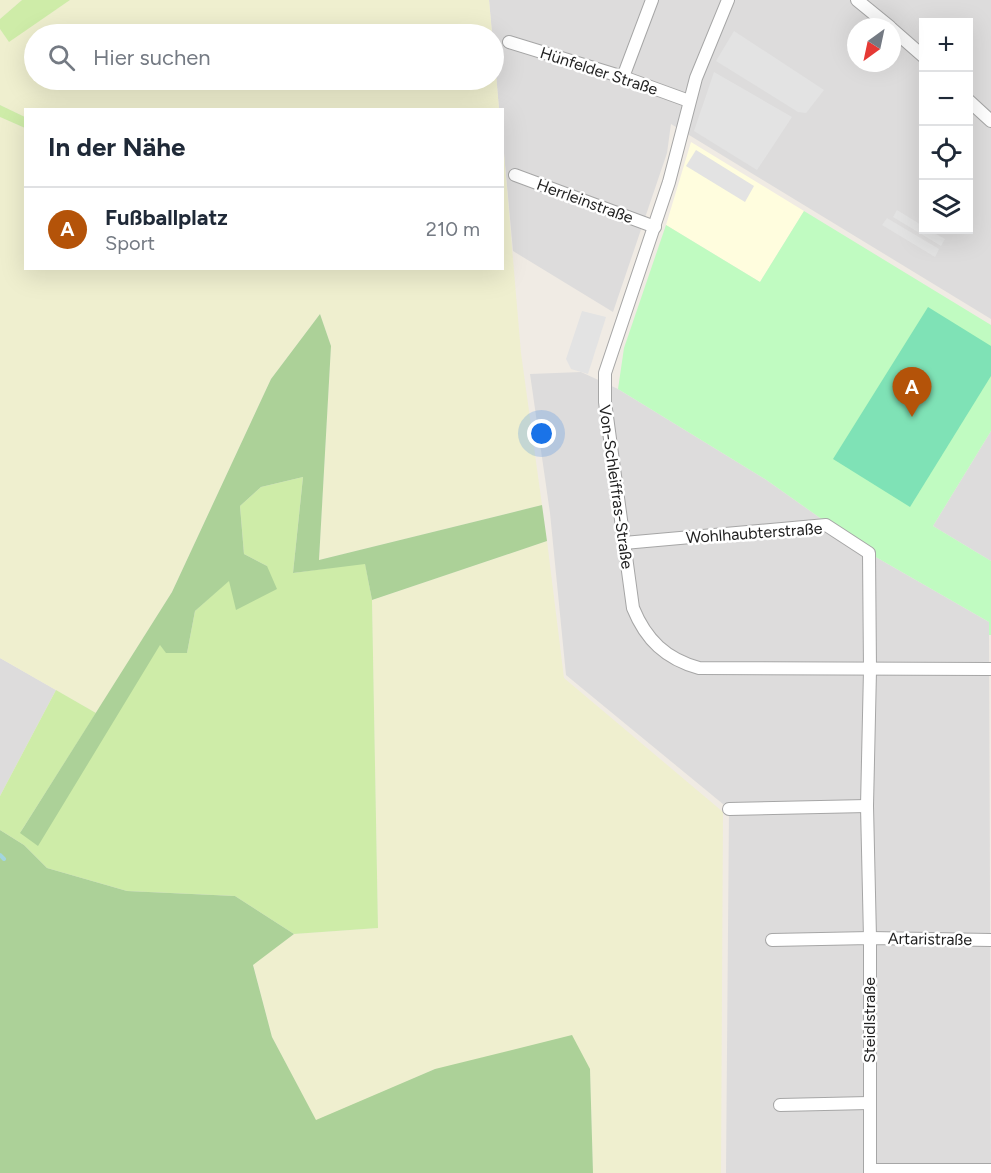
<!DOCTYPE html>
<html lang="de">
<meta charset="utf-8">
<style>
:root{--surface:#fff;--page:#f6f6f7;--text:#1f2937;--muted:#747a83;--line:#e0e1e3;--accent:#b45309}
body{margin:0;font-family:Figtree,sans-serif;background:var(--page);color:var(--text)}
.controls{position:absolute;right:18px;top:18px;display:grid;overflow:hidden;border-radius:0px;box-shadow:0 6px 24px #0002}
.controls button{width:54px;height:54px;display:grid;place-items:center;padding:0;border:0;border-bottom:2px solid var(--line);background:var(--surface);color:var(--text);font:30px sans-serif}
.compass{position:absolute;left:847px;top:18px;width:54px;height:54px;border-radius:50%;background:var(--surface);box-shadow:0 6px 24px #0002;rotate:213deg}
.you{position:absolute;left:542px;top:434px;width:21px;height:21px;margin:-15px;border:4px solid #fff;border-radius:50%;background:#1a73e8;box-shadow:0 0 0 9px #1a73e833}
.badge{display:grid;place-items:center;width:39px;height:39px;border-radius:50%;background:var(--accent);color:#fff;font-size:20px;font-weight:700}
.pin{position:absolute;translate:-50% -50px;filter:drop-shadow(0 2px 3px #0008)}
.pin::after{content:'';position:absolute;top:32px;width:21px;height:18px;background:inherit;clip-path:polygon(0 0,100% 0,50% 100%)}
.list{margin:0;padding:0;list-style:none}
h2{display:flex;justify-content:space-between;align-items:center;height:78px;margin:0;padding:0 24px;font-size:26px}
h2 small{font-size:20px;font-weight:400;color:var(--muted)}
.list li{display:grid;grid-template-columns:39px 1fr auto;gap:18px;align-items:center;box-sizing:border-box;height:84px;padding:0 24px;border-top:2px solid var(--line)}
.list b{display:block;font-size:22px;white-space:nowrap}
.list p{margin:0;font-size:20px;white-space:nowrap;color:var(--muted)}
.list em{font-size:20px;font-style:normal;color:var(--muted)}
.icon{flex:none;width:33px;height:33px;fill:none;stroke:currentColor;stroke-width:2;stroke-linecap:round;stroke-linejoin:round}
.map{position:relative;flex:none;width:991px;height:1173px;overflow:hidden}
.search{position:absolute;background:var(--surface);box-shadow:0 6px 24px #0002;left:24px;top:24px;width:480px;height:66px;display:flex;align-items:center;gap:15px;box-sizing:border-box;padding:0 21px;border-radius:33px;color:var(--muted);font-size:22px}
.panel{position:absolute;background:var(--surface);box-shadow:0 6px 24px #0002;left:24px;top:108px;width:480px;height:162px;border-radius:0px}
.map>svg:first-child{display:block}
.residential{fill:#dddcdc;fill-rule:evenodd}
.education{fill:#fffdde}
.farmland{fill:#efefcf}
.grass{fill:#ceeca8}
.forest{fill:#acd198}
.park{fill:#c0fbc1}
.pitch{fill:#7fe2b6}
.parking{fill:#e3e3e3}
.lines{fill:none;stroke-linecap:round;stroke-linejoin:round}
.stream{stroke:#a3d5df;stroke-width:4}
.minor-casing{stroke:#a6a6a6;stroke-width:14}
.minor{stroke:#fff;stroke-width:12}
.labels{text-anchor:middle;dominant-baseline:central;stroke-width:5;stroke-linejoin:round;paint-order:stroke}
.street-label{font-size:16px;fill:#1f1f1f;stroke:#fff}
</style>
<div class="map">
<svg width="991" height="1173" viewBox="0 0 991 1173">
<rect width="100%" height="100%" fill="#f0ebe4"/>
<g class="residential">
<path d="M 489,0 L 991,0 L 991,319 L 671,124 L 667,153 L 613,312 L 513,251 L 503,142 L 502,110 L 499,109 ZM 924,22 L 968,22 L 968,230 L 924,230 ZM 856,27 L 892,27 L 892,63 L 856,63 Z"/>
<path d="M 581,372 L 618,389 L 765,479 L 874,556 L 989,622 L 991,1173 L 726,1173 L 729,809 L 566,675 L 550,513 L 530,374 Z"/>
<path d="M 991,431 L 991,561 L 933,526 Z"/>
<path d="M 0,658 L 56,690 L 0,796 Z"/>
</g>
<path class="education" d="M 691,142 L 804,211 L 760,282 L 666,225 Z"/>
<g class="farmland">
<path d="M 0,0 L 22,0 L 0,19 Z"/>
<path d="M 70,0 L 489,0 L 492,34 L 34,34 L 34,80 L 494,80 L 494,48 L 499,109 L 26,110 L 25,117 L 0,105 L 0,29 L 9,41 Z"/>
<path d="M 0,117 L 25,128 L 26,268 L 502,268 L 503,142 L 521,353 L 542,505 L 319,560 L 331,346 L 320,314 L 271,379 L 172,592 L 96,713 L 0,658 Z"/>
<path d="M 547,541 L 564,678 L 723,812 L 721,1173 L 593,1173 L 590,1069 L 435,1069 L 316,1121 L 272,1037 L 253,964 L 294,934 L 378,928 L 372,600 Z"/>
</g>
<g class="grass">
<path d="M 22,0 L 70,0 L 9,42 L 0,29 L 0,19 Z"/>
<path d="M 0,105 L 25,117 L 25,128 L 0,117 Z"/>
<path d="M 303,477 L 293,573 L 365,563 L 372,600 L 378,928 L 294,934 L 235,896 L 127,891 L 47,868 L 24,845 L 0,830 L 0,796 L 56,690 L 96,713 L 20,833 L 102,737 L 160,644 L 187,653 L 195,611 L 229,580 L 267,566 L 244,554 L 240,506 L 261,487 Z"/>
</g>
<g class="forest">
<path d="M 320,314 L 331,346 L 319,560 L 542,505 L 547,541 L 372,600 L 365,564 L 293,573 L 303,477 L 261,487 L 240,506 L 244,554 L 267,566 L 277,589 L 236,610 L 229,581 L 195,611 L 187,653 L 166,653 L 160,645 L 38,846 L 20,833 L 172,592 L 271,379 Z"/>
<path d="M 0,830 L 24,845 L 47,868 L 127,891 L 235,896 L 294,934 L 253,965 L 272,1037 L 316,1120 L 435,1069 L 572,1035 L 590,1069 L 593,1173 L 0,1173 Z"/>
</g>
<path class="park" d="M 804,211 L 991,325 L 991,431 L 933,526 L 991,561 L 991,635 L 989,635 L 989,622 L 874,556 L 765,479 L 618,389 L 624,348 L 666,225 L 760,282 Z"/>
<path class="pitch" d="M 928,307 L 991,346 L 991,376 L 910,507 L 833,459 Z"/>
<g class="parking">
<path d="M 734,31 L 824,90 L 806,113 L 798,112 L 716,61 Z"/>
<path d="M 714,72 L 792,117 L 757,170 L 694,131 Z"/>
<path d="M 696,150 L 754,186 L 745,202 L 686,166 Z"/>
<path d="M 897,210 L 923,226 L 924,230 L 929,230 L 945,239 L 941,246 L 893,217 Z"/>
<path d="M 887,218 L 939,249 L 935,257 L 882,225 Z"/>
<path d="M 582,311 L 606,317 L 588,374 L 571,369 L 566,359 Z"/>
</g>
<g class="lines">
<path class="stream" d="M 0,855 L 4,859"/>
<g class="minor-casing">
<g id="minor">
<path d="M 728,0 L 696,78 L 669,182 L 605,373 L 605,402 L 633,608 C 646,640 666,659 699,668 L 991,669"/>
<path d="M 857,0 L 890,27"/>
<path d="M 892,29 L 924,57"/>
<path d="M 509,42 L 623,77 L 689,101"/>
<path d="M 623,77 L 652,0"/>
<path d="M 968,100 L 991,121"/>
<path d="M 515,175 L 655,227"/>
<path d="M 624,543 L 826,525 L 869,553 L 870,670 L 867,806 L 870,938 L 870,1173"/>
<path d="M 729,809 L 867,806"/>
<path d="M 772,940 L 870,938 L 991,940"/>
<path d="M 780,1105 L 869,1103"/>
<path d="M 870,1170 L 991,1170"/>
</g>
</g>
<use href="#minor" class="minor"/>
</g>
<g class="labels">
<g class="street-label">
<text transform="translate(599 71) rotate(18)">Hünfelder Straße</text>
<text transform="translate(585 201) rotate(20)">Herrleinstraße</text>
<text transform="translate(616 487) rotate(82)">Von-Schleiffras-Straße</text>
<text transform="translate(754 533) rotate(-4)">Wohlhaubterstraße</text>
<text transform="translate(930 939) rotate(1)">Artaristraße</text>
<text transform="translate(869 1020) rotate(-90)">Steidlstraße</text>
</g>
</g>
</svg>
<div class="controls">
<button>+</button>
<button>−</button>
<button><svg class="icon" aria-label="locate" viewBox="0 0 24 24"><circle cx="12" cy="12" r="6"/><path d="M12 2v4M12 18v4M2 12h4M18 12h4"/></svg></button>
<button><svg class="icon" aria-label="layers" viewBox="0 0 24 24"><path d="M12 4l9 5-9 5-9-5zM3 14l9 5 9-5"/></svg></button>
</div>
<svg class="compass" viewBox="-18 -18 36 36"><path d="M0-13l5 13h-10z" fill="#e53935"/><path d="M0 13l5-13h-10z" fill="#747a83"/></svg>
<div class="you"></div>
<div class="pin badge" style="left:912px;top:417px">A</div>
<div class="search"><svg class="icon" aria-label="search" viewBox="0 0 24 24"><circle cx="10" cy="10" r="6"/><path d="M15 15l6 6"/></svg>Hier suchen</div>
<section class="panel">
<h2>In der Nähe<small></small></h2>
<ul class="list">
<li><span class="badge">A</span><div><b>Fußballplatz</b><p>Sport</p></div><em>210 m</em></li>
</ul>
</section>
</div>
